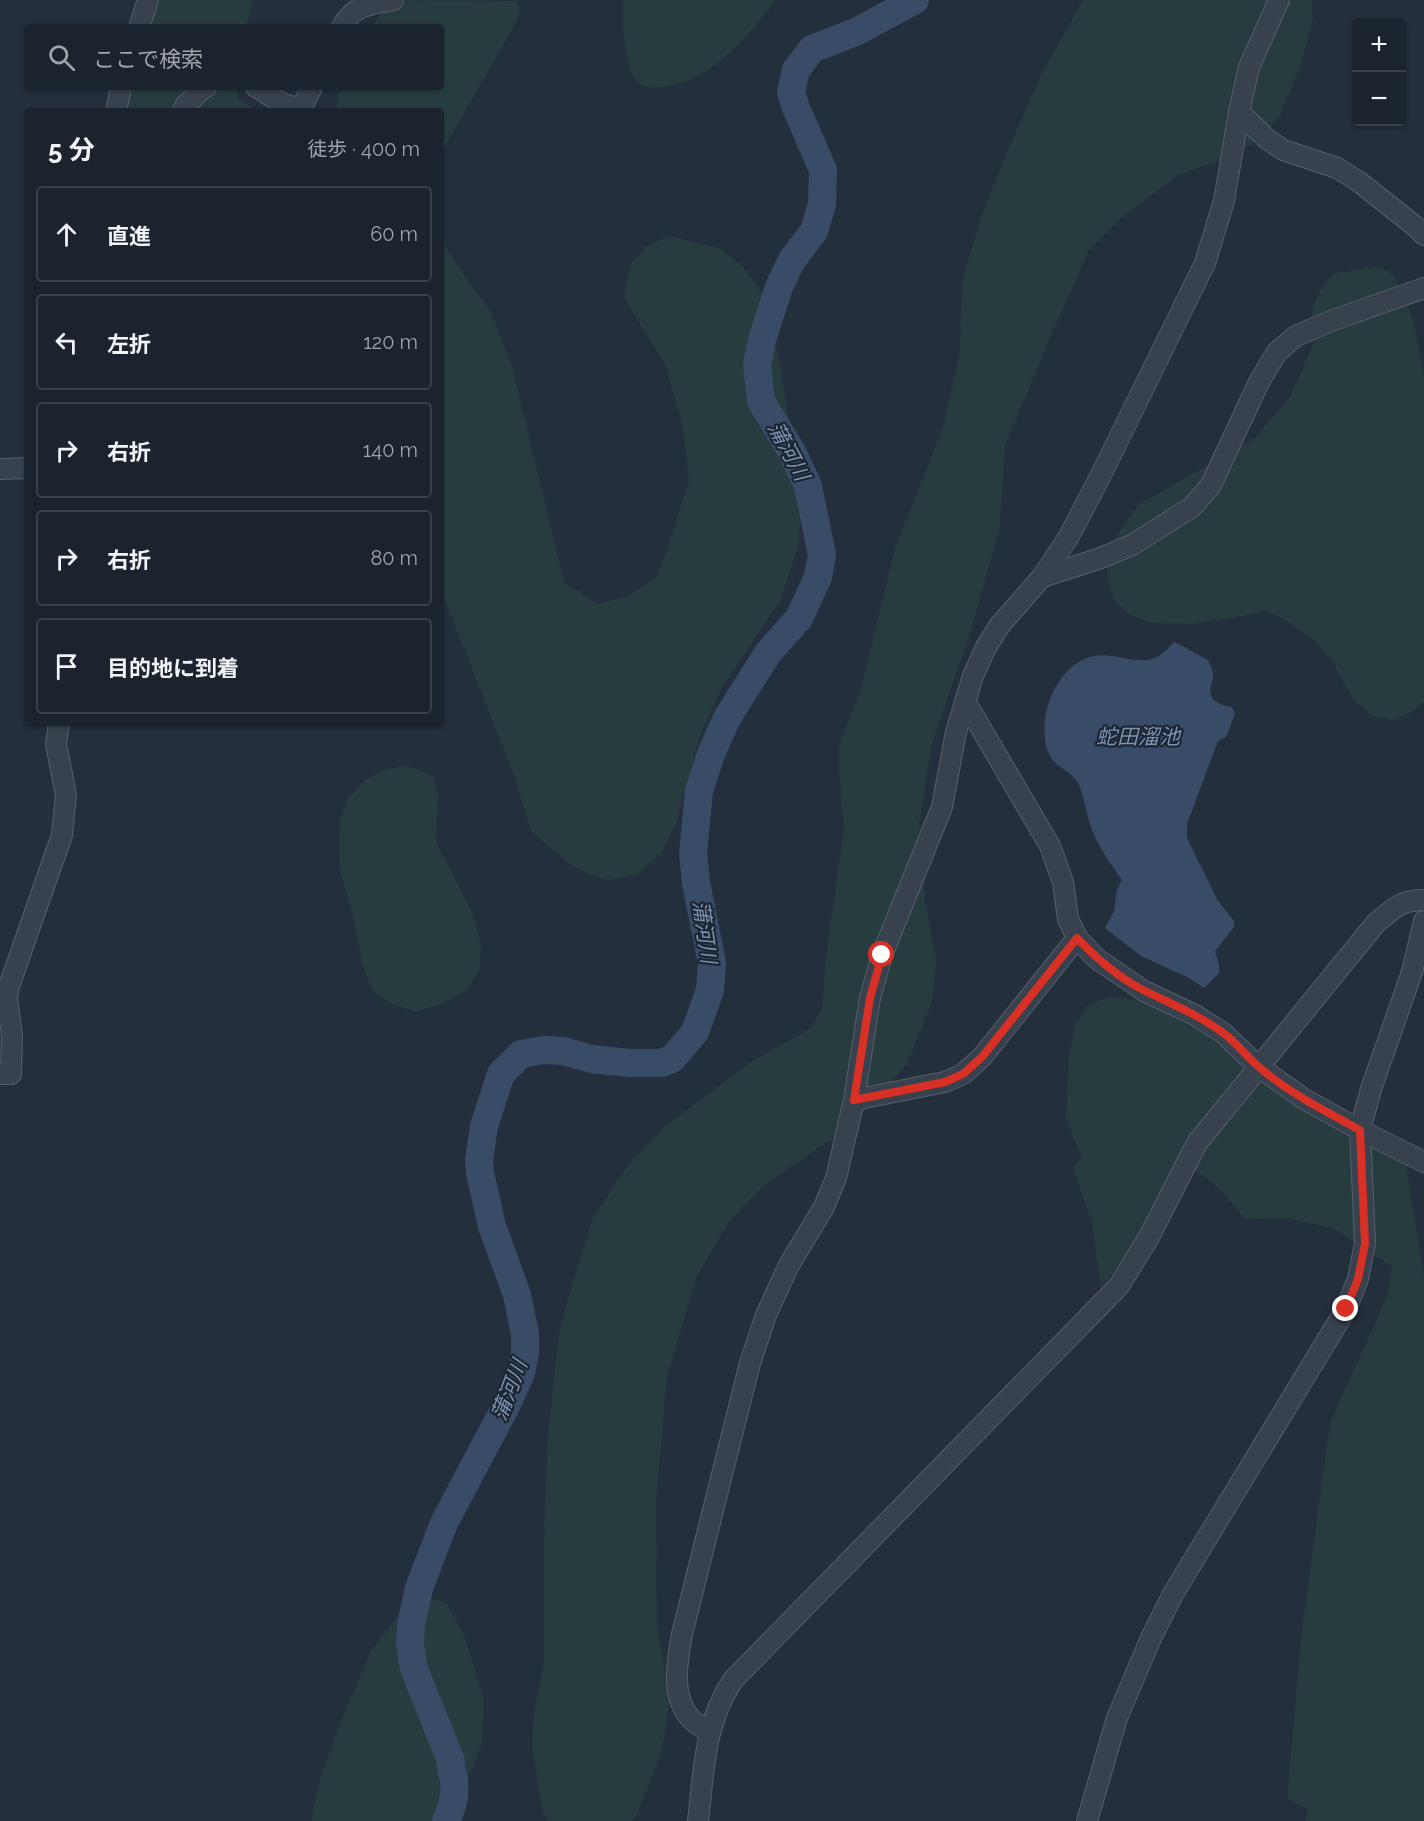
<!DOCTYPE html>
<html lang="ja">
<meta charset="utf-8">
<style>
:root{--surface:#1b232e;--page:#242b36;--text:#f1f3f6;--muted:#a0a4aa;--line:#39404a}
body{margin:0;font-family:Raleway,"Noto Sans JP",sans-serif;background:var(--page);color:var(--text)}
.controls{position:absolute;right:18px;top:18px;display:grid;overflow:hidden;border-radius:6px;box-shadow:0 2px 4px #0004}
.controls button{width:54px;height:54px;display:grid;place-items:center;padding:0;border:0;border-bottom:2px solid var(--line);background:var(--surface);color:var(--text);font:30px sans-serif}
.stop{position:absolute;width:18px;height:18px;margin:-14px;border:4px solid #d93025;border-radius:50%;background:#fff}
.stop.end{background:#d93025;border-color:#fff;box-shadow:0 2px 6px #0008}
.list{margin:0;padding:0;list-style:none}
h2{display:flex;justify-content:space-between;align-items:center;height:78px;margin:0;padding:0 24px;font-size:26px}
h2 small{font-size:20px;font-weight:400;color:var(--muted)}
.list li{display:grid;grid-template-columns:39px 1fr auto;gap:18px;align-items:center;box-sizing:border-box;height:96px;margin:0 12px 12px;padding:0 12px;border:2px solid var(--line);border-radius:6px}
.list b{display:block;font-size:22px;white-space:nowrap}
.list em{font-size:20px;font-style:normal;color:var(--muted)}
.icon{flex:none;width:33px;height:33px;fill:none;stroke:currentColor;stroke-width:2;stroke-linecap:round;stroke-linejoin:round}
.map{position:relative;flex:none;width:1424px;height:1821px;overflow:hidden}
.search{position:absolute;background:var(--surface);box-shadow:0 2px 4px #0004;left:24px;top:24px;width:420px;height:66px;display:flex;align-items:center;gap:15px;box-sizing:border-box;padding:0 21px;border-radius:6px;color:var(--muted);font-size:22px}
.panel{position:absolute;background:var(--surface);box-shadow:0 2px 4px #0004;left:24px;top:108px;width:420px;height:618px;border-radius:6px}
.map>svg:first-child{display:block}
.green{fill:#263c3f}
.water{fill:#394c67}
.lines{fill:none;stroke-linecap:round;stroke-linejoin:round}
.river{stroke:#394c67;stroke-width:28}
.minor-casing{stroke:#565f6c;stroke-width:22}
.minor{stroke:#38414e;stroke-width:20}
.route{stroke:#d93025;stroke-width:8}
.labels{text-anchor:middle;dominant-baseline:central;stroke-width:4.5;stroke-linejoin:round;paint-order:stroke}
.water-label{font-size:21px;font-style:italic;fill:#7c92b1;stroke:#1d2633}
</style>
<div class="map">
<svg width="1424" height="1821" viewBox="0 0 1424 1821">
<rect width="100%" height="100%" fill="#242f3e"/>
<g class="green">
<path d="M 149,0 L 253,0 L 246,27 L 144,27 Z"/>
<path d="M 403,0 L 518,1 L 520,12 L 513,28 L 441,153 L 441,111 L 336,111 L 340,87 L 441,87 L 441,27 L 371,27 L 382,13 Z"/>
<path d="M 623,0 L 776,0 C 749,35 710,83 662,87 C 654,88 643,88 637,81 C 623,65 623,21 623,0 Z"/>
<path d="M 1083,0 L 1312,0 L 1313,19 L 1300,67 L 1280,115 L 1265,134 L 1236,155 L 1178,175 L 1121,218 L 1089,250 L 1056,324 L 1005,445 L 1000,527 L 971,630 L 932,744 L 919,823 L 925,901 L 936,959 L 932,1002 L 907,1064 L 852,1125 L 762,1187 L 728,1223 L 696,1278 L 667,1377 L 656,1502 L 657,1624 L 670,1699 L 662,1751 L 637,1815 L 632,1821 L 548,1821 L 543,1812 L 532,1746 L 534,1712 L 544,1661 L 544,1537 L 548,1434 L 559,1333 L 576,1271 L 593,1218 L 628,1165 L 664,1127 L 754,1060 L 810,1029 L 822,1009 L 827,949 L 844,829 L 839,775 L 839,744 L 861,689 L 895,548 L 944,424 L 959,356 L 963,278 L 982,214 L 1004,159 L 1041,75 Z"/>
<path d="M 130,87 L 238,87 L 238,99 L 252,107 L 255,111 L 124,111 Z"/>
<path d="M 669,236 L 720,248 L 744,268 L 764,296 L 780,364 L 799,487 L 800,541 L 781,599 L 720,691 L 700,736 L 677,821 L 662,852 L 637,875 L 608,880 L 588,874 L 571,865 L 531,831 L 514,775 L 441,590 L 441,237 L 455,262 L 491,312 L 512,366 L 564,582 L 598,604 L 626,597 L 656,578 L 667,551 L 689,480 L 683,428 L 666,366 L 624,298 L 631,264 L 646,247 Z"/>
<path d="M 1379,266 L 1394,276 L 1413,319 L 1424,375 L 1424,702 L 1411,712 L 1395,720 L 1374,717 L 1354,701 L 1331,659 L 1314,640 L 1282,618 L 1266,611 L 1244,616 L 1191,624 L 1151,623 L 1129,614 L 1114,600 L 1107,578 L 1109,547 L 1138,505 L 1255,438 L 1290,397 L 1313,344 L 1312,309 L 1319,293 L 1332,274 Z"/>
<path d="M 404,766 L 418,769 L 433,777 L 438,792 L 436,842 L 472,912 L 481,944 L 480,969 L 467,990 L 443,1003 L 415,1012 L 390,1003 L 374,992 L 364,970 L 353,916 L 339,867 L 340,820 L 348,799 L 364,781 L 384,770 Z"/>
<path d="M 1108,997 L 1143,1001 L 1192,1025 L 1319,1118 L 1405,1158 L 1424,1277 L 1424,1821 L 1305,1821 L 1308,1809 L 1287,1799 L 1302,1629 L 1330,1423 L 1386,1299 L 1392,1267 L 1335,1229 L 1287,1218 L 1245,1219 C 1223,1193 1213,1176 1180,1165 L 1139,1239 L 1101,1288 L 1092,1222 L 1073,1168 L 1082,1157 L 1066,1119 L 1069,1056 L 1075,1024 L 1087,1006 Z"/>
<path d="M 430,1597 L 447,1604 L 464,1635 L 484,1699 L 482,1743 L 468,1779 L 452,1805 L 432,1821 L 312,1821 L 312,1815 L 321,1776 L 343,1716 L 370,1653 L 402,1610 L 423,1598 Z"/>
</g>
<path class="water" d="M 1174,642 C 1187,647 1196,655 1208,660 C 1210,665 1213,670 1213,675 C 1214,679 1212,681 1211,685 C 1207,700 1219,705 1232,707 L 1235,714 L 1226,737 L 1218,741 L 1187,824 L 1187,838 L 1218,901 L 1234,921 L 1234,927 L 1215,951 L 1219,965 L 1219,973 L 1204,988 L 1189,978 L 1141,956 L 1105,928 L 1114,911 L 1117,890 L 1122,880 C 1112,866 1102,852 1095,837 C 1087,821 1086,802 1079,785 C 1074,773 1057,768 1050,756 C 1034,724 1054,667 1090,657 C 1110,650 1139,667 1157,657 C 1163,654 1169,647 1174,642 Z"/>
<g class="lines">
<path class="river" d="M 446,1821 C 452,1808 456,1796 454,1781 C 453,1774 450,1768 451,1761 L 414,1669 L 410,1645 L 411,1625 L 419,1588 L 444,1523 L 507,1404 L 521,1373 L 525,1353 L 525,1334 L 517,1295 L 492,1226 L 480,1173 L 479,1160 L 484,1126 L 501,1074 L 521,1054 L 544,1050 L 563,1051 L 592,1059 L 629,1063 L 661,1063 L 672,1059 L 695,1032 L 710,990 L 712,963 L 696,883 L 693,853 L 699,791 L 711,754 L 727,718 L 768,653 L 799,618 L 818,577 L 822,555 L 808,486 L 793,454 L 761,401 L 757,365 L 762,340 L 779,287 L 792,260 L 814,231 L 822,204 L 823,170 L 796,108 L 791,92 L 796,70 L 812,49 L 858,31 L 915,0"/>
<g class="minor-casing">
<g id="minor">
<path d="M 139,27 L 148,0"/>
<path d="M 342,27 C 354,4 370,5 393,0"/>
<path d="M 256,87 C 271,95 284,109 302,107 L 312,87"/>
<path d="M 116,111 L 121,87"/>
<path d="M 183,111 L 185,106 L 202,89 L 206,87"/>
<path d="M 1239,112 L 1267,139 L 1283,150 L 1337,168 L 1358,181 L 1415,226 L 1424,235"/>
<path d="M 0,469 L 27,468"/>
<path d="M 1042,577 L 1098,559 L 1132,545 L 1192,507 L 1211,485 L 1259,382 L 1277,352 L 1296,336 L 1328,322 L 1424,288"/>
<path d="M 965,701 L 1050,846 L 1063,882 L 1068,919 L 1077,938 L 1097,959 L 1144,991 L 1195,1015 L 1223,1033 L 1260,1068 L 1304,1099 L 1360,1130 L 1424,1162"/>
<path d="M 0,1074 L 11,1074 L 12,1035 L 7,998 L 9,986 L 62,835 L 66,795 L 56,744 L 59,723"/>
<path d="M 854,1100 L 945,1082 L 963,1074 L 982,1057 L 1077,938"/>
<path d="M 709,1732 C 704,1728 698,1725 693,1721 C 670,1699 677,1661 682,1634 L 750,1363 L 766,1315 L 789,1265 L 824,1207 L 836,1178 L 854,1100 L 870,998 L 882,955 L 942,807 L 956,732 L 973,676 L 986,647 L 1000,625 L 1042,577 L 1068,538 L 1100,477 L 1205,263 L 1224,201 L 1239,112 L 1249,67 L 1279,0"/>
<path d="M 698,1821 C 704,1771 704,1723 733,1680 L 1119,1286 L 1149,1237 L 1197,1143 L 1376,923 C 1393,909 1400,900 1424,900"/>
<path d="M 1087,1821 L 1117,1718 L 1151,1638 L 1173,1594 L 1346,1309 L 1358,1279 L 1365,1243 L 1360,1130 L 1371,1089 L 1412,972 L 1424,921"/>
</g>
</g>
<use href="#minor" class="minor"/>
</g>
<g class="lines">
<path class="route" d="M 882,955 L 870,998 L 854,1100 L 945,1082 L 963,1074 L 982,1057 L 1077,938 C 1097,959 1119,978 1145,991 C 1172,1004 1198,1015 1222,1032 C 1236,1042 1246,1056 1259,1067 C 1289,1093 1325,1111 1360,1130 L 1365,1244 L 1358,1279 L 1346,1309"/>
</g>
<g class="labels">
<g class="water-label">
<text transform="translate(789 451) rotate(62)">蒲河川</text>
<text x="1138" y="736">蛇田溜池</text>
<text transform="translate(705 932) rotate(82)">蒲河川</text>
<text transform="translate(509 1390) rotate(-69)">蒲河川</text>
</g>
</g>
</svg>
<div class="controls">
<button>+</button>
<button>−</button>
</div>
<div class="stop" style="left:882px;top:955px"></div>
<div class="stop end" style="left:1346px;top:1309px"></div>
<div class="search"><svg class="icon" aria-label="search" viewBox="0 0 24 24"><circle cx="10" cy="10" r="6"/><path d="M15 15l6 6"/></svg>ここで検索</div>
<section class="panel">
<h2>5 分<small>徒歩 · 400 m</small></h2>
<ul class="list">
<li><svg class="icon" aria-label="ahead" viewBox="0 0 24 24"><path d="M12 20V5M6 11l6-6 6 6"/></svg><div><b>直進</b></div><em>60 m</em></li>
<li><svg class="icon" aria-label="left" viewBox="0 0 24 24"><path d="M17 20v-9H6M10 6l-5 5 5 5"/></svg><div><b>左折</b></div><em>120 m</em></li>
<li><svg class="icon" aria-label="right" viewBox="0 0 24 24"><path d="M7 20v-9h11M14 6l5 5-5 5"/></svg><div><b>右折</b></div><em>140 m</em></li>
<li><svg class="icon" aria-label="right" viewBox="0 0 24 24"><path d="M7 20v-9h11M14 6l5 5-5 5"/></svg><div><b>右折</b></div><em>80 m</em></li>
<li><svg class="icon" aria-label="arrive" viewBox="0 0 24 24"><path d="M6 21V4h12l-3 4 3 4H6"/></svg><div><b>目的地に到着</b></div></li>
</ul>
</section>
</div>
